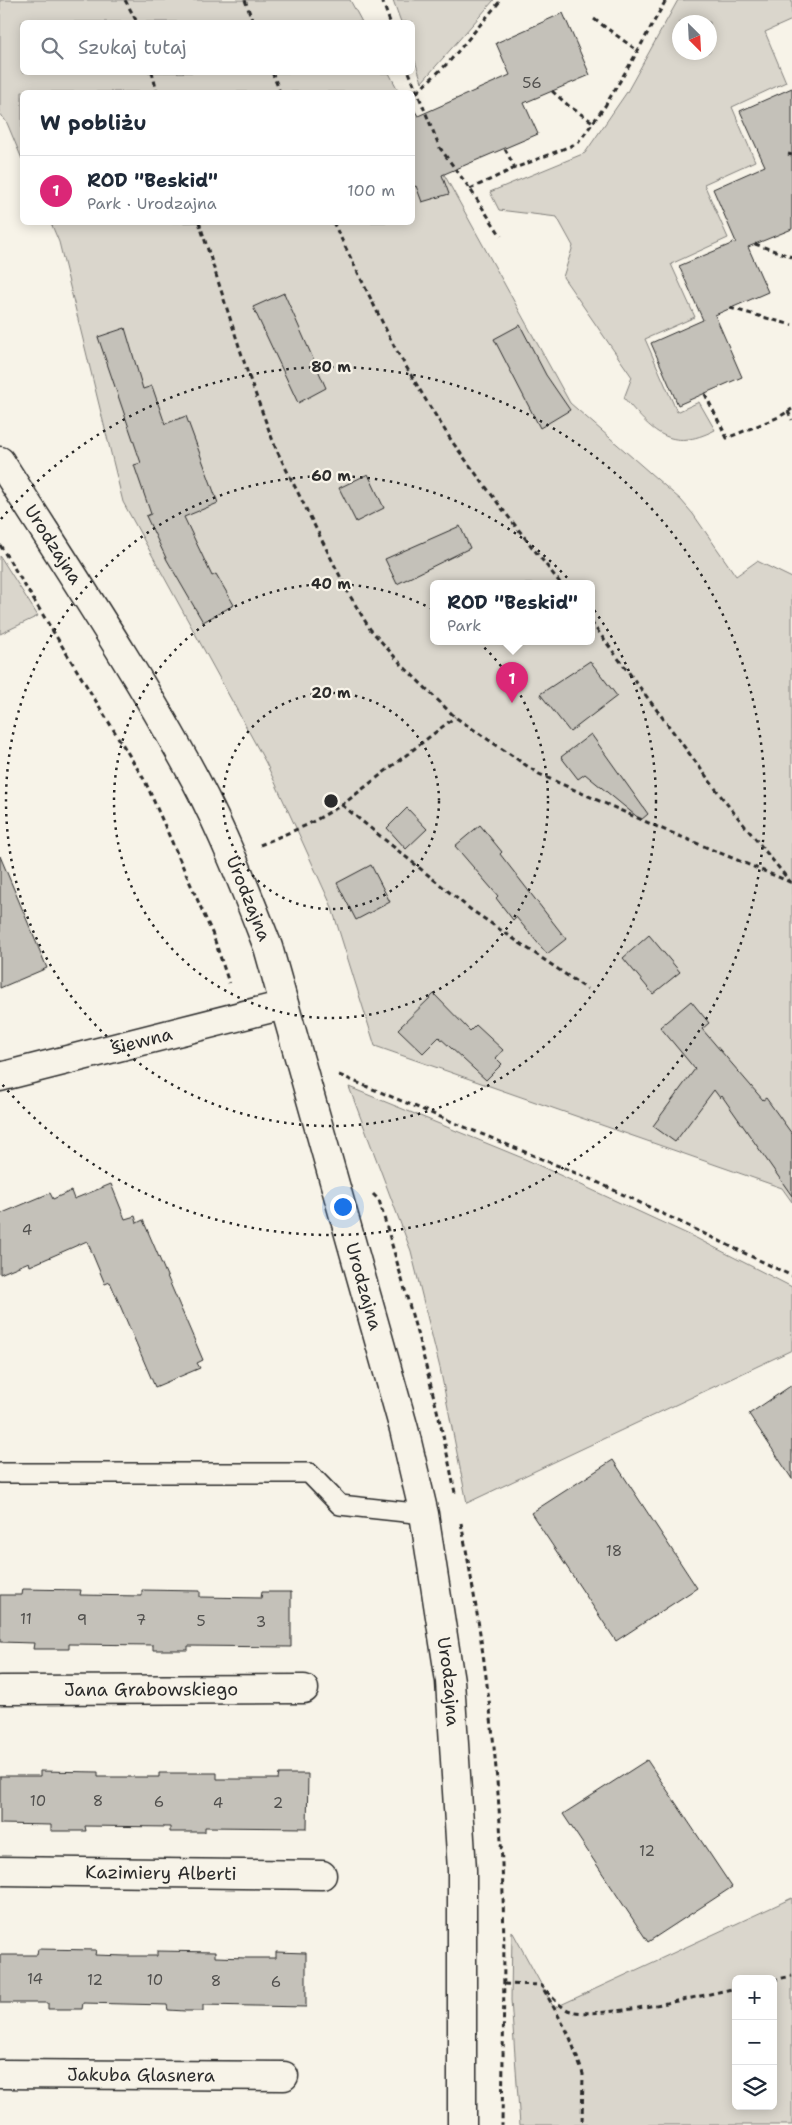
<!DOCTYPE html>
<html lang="pl">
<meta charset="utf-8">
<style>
:root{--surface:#fff;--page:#f6f6f7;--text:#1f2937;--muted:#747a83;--line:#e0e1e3;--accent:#db2777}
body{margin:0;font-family:"Shantell Sans",sans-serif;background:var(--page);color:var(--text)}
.controls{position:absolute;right:15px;bottom:15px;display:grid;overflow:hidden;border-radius:8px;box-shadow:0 2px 12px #0003}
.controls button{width:45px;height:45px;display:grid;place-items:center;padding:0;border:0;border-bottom:1px solid var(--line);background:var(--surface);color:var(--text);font:25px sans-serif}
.compass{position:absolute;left:672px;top:15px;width:45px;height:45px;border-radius:50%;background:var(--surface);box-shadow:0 2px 12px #0003;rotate:156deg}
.you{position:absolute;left:342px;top:1206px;width:18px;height:18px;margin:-12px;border:4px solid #fff;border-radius:50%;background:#1a73e8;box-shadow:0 0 0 8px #1a73e833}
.badge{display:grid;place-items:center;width:32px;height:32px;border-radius:50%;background:var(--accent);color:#fff;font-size:16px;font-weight:700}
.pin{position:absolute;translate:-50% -41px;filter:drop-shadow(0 1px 2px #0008)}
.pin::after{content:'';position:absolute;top:26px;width:18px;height:15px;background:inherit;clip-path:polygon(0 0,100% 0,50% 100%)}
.popup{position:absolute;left:430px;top:580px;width:165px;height:65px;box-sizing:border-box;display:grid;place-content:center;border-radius:8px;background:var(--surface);filter:drop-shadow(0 1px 4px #0005);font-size:16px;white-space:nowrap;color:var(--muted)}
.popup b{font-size:19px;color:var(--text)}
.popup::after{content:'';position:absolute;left:50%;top:100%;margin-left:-10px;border:10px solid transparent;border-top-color:var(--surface)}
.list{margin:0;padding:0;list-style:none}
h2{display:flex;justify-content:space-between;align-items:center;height:65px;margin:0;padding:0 20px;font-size:21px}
h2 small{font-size:16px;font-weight:400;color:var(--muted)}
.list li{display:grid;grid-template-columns:32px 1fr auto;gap:15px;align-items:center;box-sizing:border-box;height:70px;padding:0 20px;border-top:1px solid var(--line)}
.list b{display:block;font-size:19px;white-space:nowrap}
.list p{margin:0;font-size:16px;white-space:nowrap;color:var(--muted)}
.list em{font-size:16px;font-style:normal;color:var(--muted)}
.icon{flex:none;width:28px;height:28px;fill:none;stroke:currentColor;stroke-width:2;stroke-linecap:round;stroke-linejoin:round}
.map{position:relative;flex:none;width:792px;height:2125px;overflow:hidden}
.search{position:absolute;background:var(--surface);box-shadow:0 2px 12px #0003;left:20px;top:20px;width:395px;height:55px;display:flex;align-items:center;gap:12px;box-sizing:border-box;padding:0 18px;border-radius:8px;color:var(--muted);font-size:19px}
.panel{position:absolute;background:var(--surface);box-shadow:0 2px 12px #0003;left:20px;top:90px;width:395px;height:135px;border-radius:8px}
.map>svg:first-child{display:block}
.green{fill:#dad6cc;stroke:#82807c;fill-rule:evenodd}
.building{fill:#c4c1b9;stroke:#2b2b2b}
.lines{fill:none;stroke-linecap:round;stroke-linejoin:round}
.lane-casing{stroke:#2b2b2b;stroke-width:22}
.street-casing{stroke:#2b2b2b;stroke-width:31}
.secondary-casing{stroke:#2b2b2b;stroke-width:31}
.path{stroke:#2b2b2b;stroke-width:3;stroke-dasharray:5 4;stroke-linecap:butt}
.lane{stroke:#f7f3e8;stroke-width:19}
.street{stroke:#f7f3e8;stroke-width:28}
.secondary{stroke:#f7f3e8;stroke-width:28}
.ring{fill:none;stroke:#2b2b2b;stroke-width:2.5;stroke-dasharray:2.5 5}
.labels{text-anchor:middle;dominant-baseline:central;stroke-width:4.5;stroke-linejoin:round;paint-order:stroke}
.number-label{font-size:15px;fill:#51504e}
.street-label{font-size:18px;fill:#2b2b2b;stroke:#f7f3e8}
.centre{fill:#2b2b2b;stroke:#f7f3e8;stroke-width:2.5}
.ring-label{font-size:15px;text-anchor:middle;font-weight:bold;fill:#2b2b2b;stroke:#f7f3e8;stroke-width:4.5;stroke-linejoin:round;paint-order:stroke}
</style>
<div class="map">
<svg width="792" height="2125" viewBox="0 0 792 2125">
<rect width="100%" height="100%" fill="#f7f3e8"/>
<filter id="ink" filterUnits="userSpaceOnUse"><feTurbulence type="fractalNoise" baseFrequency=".02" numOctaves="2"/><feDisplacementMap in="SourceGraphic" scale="10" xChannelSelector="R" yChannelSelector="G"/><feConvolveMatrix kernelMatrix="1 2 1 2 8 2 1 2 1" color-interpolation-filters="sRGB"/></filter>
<g filter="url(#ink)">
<g class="green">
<path d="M 0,0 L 350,0 L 362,22 L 22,22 L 22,72 L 389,73 L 399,92 L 22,92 L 22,159 L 7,123 L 0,113 Z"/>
<path d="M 393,0 L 494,0 L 422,82 L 413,55 L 412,22 L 401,22 Z"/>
<path d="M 678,0 L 792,0 L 792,20 L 765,32 L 786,82 L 732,107 L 755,161 L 704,184 L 728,238 L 671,264 L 695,317 L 645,339 L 677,412 L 699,402 L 715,430 C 670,453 652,431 624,398 L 632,377 L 563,277 L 573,246 L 557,217 L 499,210 L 490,192 L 585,153 L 627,92 ZM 710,22 L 710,52 L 680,52 L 680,22 Z"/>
<path d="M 413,118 L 570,403 L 681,500 L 693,514 L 736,576 L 757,561 L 792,578 L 792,1202 L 782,1188 L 375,1046 L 331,905 L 297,830 L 266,763 L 123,502 L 59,242 L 51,223 L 412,222 ZM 433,584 L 591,584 L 591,642 L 433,642 Z"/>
<path d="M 0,556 L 38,616 L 0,634 Z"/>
<path d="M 349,1087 L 525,1159 L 696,1238 L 792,1287 L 792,1350 L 467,1503 L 440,1368 L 411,1251 Z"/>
<path d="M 792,1898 L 792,2125 L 520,2125 L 511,2000 L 512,1931 L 554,2008 ZM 736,1979 L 773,1979 L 773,2106 L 736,2106 Z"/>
</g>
<g class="building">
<path d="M 563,13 L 590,75 L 524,103 L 538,134 L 442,175 L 449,194 L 422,202 L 416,186 L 412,188 L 412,106 L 418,116 L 510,75 L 496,43 Z"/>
<path d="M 792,88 L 792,229 L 748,247 L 768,292 L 715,315 L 742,377 L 678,405 L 651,343 L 703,320 L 679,266 L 736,242 L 713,189 L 765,166 L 740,111 Z"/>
<path d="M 284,293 L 326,388 L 298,403 L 253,307 Z"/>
<path d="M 520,325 L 546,375 L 570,410 L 540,428 L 494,339 Z"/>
<path d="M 125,328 L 143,389 L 152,386 L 165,424 L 186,416 L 218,503 L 184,517 L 212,576 L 216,574 L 234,605 L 203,622 L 167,560 L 146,516 L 151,514 L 134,465 L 141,463 L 98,337 Z"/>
<path d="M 368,474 L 384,508 L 356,522 L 339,488 Z"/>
<path d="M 460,526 L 470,548 L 397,584 L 385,559 Z"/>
<path d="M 590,661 L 617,696 L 570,732 L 540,694 Z"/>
<path d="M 591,734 L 648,814 L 641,820 L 585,774 L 578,779 L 561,757 Z"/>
<path d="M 407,808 L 427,829 L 406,849 L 387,828 Z"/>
<path d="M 480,825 L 502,852 L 500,854 L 566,939 L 547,954 L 516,917 L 513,920 L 496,898 L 498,896 L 455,846 Z"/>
<path d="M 0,856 L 47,968 L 0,988 Z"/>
<path d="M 371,865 L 390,902 L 356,920 L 337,883 Z"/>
<path d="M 649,935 L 680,972 L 653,994 L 623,958 Z"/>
<path d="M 434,994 L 470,1031 L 476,1025 L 503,1050 L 496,1058 L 502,1064 L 486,1080 L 439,1037 L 423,1053 L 398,1029 Z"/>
<path d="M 691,1001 L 709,1023 L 702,1029 L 763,1100 L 766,1098 L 792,1134 L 792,1196 L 722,1096 L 720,1098 L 714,1090 L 675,1142 L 653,1126 L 695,1069 L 660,1027 Z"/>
<path d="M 111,1184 L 125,1219 L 135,1216 L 137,1223 L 143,1220 L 203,1360 L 197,1363 L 200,1368 L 155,1387 L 110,1282 L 105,1284 L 87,1241 L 30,1266 L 29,1262 L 0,1274 L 0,1214 L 50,1193 L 53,1199 L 71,1191 L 74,1199 Z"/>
<path d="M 792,1385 L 792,1479 L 749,1414 Z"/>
<path d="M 613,1460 L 697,1588 L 616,1641 L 531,1513 Z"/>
<path d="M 23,1589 L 81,1590 L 80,1595 L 142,1596 L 142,1590 L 200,1591 L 200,1597 L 261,1598 L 262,1592 L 291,1592 L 291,1647 L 188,1646 L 188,1650 L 153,1650 L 153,1645 L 69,1644 L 69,1649 L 33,1649 L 34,1643 L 0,1642 L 0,1595 L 22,1595 Z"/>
<path d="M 647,1760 L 732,1887 L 648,1942 L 563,1814 Z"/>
<path d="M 40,1771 L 98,1772 L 98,1777 L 159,1777 L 159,1773 L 217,1773 L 217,1779 L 278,1779 L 279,1774 L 308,1774 L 307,1828 L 205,1827 L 205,1832 L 170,1832 L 170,1827 L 85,1826 L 86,1831 L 51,1831 L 51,1825 L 0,1824 L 0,1776 L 40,1776 Z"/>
<path d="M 38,1949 L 96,1950 L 95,1955 L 125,1956 L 157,1956 L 157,1951 L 215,1952 L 215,1957 L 246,1958 L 276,1958 L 276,1952 L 306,1953 L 306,2007 L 203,2005 L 203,2011 L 185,2011 L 168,2010 L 167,2005 L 83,2003 L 82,2009 L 48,2009 L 48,2003 L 0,2003 L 0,1955 L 37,1955 Z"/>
</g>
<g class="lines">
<g class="lane-casing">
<path id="lane" d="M 0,1473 L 309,1473 L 340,1505 L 424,1514"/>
</g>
<g class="street-casing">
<g id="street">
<path id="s1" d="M 0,1077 L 284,1005"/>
<path id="s2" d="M 0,1690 L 304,1689"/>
<path id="s3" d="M 0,1871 L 322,1875"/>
<path id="s4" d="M 0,2074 L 284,2076"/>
</g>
</g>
<g class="secondary-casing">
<g id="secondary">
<path id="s5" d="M 0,461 C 67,567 137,671 196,781 C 224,834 246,891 268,947 L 404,1429 L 424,1514 L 450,1681 L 462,1870 L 462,2125"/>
</g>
</g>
<g class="path">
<path d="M 125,0 L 137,22"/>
<path d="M 245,0 L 253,22"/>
<path d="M 382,0 L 390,22"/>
<path d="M 594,19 L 638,51"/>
<path d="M 152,72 L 157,92"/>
<path d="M 272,72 L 280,92"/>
<path d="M 409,72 L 440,148 L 470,189 L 501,236"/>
<path d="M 552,91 L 569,106 L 593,122"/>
<path d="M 417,92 L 449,62 L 501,0"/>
<path d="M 505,149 L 515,168"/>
<path d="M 788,154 L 792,155"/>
<path d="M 470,189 L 515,168 L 578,143 L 605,106 L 632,61 L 666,0"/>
<path d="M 199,222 L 248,374 L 276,449 L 350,596 L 370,629 L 402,665 L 455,717 L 539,774 L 660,828 L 790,882"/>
<path d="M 333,222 L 395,348 L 427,402 L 453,443 L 500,506 L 561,584"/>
<path d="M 755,244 L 792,257"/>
<path d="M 730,308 L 792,325"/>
<path d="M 705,394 L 727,438 L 779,417 L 792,409"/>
<path d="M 788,411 L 792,420"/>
<path d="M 0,545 L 145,781 L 213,935 L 229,983"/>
<path d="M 591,622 L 727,804 L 792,884"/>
<path d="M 342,805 L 470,909 L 587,989"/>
<path d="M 260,845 L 307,825 L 342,805 L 455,717"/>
<path d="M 339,1075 L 595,1181 L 792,1276"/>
<path d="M 373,1194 L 379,1200 C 407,1297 436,1393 455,1493"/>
<path d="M 461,1523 C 485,1646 500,1770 503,1895 C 505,1971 503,2048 502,2125"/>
<path d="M 773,1980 L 792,1976"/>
<path d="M 504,1984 L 541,1985 C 549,1993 557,2004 566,2009 C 588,2023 706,1995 736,1988"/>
<path d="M 544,1990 L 569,2035 L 583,2074 L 582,2125"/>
</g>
<use href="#lane" class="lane"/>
<use href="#street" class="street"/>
<use href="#secondary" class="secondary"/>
</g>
</g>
<g class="ring">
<circle cx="331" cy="801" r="108"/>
<circle cx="331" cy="801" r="217"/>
<circle cx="331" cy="801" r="325"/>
<path d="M1 519A434 434 0 1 1 1 1083"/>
</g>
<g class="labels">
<g class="number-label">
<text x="532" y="83">56</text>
<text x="27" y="1230">4</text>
<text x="614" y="1551">18</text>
<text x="26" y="1619">11</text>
<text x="82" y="1620">9</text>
<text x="141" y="1620">7</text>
<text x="201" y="1621">5</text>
<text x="261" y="1622">3</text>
<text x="38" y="1801">10</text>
<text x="98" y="1801">8</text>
<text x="159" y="1802">6</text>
<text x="218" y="1803">4</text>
<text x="278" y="1803">2</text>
<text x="647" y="1851">12</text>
<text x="35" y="1979">14</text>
<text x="95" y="1980">12</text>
<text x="155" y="1980">10</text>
<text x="216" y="1981">8</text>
<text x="276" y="1982">6</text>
</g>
<g class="street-label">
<text stroke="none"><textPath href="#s5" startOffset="99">Urodzajna</textPath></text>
<text stroke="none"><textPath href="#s5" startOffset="504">Urodzajna</textPath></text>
<text stroke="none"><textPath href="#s1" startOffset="146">Siewna</textPath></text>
<text stroke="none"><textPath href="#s5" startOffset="909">Urodzajna</textPath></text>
<text stroke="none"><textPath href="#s5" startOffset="1314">Urodzajna</textPath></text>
<text stroke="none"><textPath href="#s2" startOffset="151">Jana Grabowskiego</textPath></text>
<text stroke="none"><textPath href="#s3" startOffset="161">Kazimiery Alberti</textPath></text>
<text stroke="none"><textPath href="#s4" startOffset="141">Jakuba Glasnera</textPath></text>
</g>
</g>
<circle cx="331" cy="801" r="8" class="centre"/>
<g class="ring-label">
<text x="331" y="372">80 m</text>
<text x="331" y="481">60 m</text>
<text x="331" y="589">40 m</text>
<text x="331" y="698">20 m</text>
</g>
</svg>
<div class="controls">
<button>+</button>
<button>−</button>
<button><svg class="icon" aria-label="layers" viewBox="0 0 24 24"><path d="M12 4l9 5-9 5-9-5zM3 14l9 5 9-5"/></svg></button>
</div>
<svg class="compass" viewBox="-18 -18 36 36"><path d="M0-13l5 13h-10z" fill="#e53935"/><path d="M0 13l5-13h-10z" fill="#747a83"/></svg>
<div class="you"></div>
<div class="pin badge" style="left:512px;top:703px">1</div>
<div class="popup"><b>ROD &quot;Beskid&quot;</b>Park</div>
<div class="search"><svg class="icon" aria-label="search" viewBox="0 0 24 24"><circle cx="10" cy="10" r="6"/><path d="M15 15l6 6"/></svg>Szukaj tutaj</div>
<section class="panel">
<h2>W pobliżu<small></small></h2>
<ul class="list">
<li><span class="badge">1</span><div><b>ROD &quot;Beskid&quot;</b><p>Park · Urodzajna</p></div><em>100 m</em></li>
</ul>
</section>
</div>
